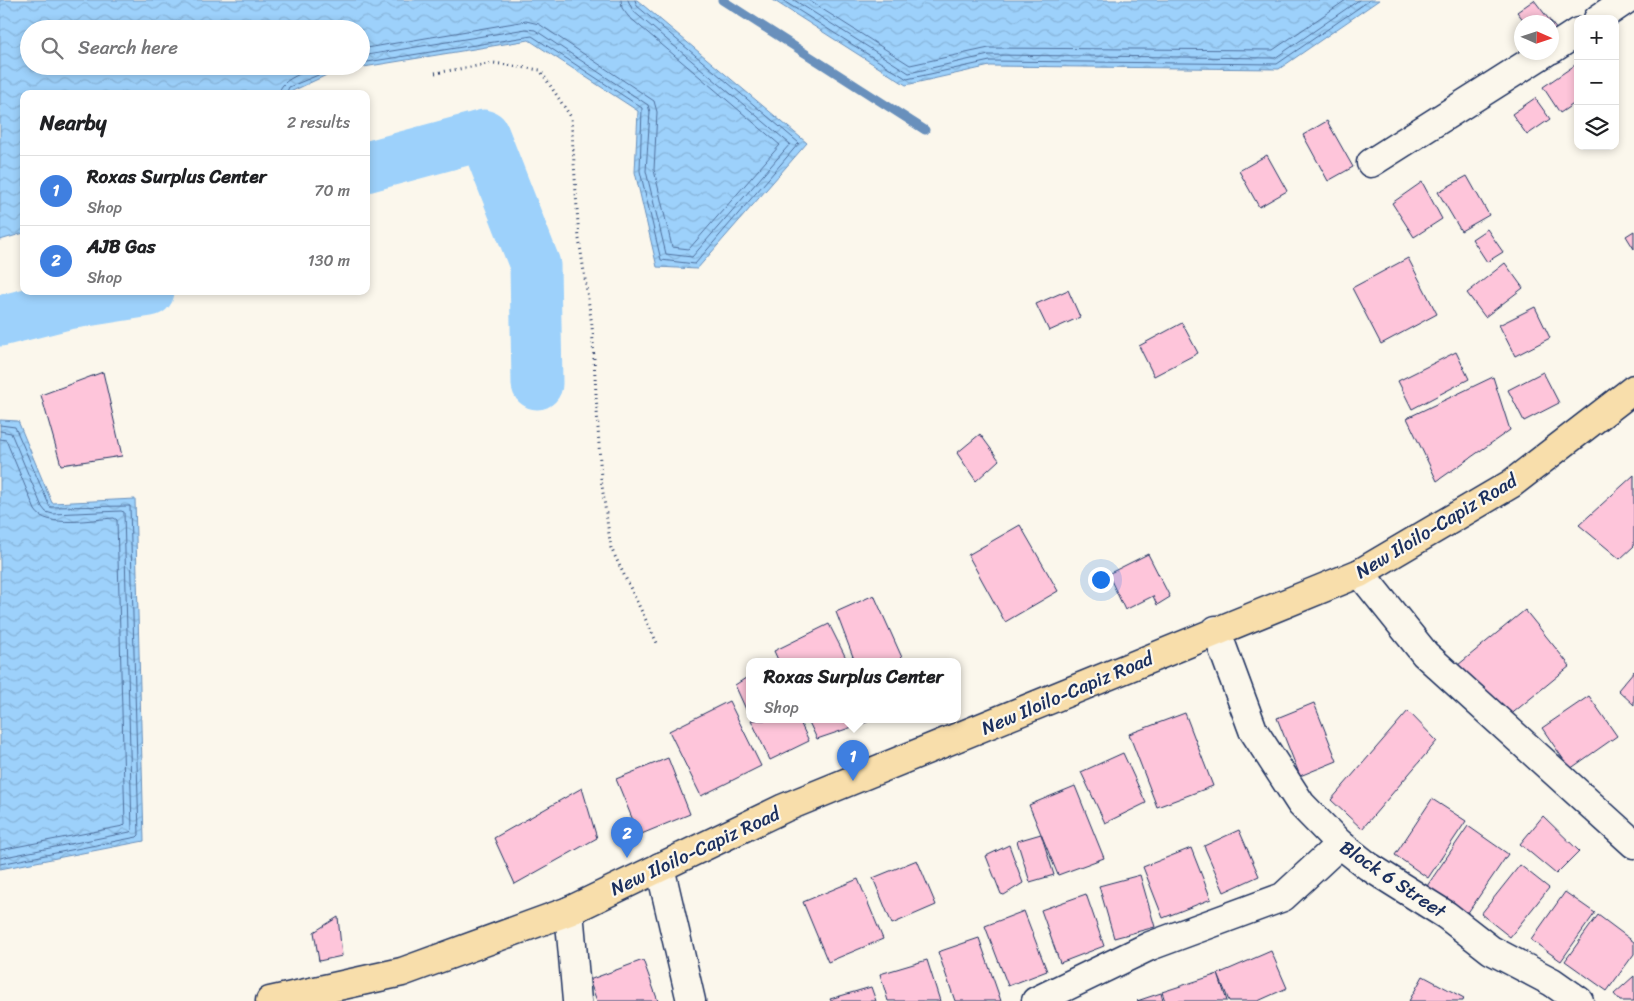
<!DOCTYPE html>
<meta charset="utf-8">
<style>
:root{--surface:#fff;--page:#f2f2f2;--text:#202124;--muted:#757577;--line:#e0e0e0;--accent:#111827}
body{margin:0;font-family:Sriracha,sans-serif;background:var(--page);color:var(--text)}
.controls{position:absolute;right:15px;top:15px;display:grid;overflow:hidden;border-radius:10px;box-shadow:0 2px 8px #0003}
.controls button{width:45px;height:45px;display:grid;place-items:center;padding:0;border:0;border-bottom:1px solid var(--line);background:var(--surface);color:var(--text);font:25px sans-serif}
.compass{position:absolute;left:1514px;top:15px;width:45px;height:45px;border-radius:50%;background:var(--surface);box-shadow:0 2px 8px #0003;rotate:93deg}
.you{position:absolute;left:1100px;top:579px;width:18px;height:18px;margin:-12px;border:4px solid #fff;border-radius:50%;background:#1a73e8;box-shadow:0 0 0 8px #1a73e833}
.badge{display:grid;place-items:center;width:32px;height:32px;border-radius:50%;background:var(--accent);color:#fff;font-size:16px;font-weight:700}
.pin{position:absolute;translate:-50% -41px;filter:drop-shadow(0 1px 2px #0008)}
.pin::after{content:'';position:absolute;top:26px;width:18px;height:15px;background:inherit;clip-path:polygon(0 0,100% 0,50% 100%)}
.popup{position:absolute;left:746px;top:658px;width:215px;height:65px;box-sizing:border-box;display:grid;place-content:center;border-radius:10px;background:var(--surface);filter:drop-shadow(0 1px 4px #0005);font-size:16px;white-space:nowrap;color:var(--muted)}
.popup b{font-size:19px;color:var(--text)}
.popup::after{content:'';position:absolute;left:50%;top:100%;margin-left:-10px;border:10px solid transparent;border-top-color:var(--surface)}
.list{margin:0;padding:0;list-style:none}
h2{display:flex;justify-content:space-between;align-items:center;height:65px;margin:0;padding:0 20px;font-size:21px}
h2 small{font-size:16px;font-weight:400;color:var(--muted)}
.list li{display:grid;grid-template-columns:32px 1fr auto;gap:15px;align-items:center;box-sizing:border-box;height:70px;padding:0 20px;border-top:1px solid var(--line)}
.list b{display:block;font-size:19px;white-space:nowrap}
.list p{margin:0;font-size:16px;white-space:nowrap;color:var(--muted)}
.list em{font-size:16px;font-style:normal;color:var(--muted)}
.icon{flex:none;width:28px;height:28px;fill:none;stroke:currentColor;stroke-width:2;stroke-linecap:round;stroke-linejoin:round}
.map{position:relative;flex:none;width:1634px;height:1001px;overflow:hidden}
.search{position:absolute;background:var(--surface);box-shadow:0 2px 8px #0003;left:20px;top:20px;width:350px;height:55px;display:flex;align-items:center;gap:12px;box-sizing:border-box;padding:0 18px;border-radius:28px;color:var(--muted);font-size:19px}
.panel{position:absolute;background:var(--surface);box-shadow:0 2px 8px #0003;left:20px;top:90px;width:350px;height:205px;border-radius:10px}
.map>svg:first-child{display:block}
.water{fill:url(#water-waves);stroke:#6990bc;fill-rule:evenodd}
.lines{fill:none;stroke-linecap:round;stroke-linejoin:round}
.shore{stroke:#4f709d;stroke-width:1}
.stream{stroke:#6990bc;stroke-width:9}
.river{stroke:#9dd1fb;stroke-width:51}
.building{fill:#fec5da;stroke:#1b2f5e}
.minor-casing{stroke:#1b2f5e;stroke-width:31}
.highway-casing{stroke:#1b2f5e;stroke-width:31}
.path{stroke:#1b2f5e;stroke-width:3;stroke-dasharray:1 4;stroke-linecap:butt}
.minor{stroke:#fbf7ec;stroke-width:28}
.highway{stroke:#f8deab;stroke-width:28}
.labels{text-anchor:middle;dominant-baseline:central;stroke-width:4.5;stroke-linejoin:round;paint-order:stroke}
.street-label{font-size:19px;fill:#1b2f5e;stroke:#fbf7ec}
</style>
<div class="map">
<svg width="1634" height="1001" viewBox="0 0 1634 1001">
<defs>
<pattern id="water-waves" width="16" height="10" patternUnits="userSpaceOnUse" patternTransform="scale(1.25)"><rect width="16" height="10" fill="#9dd1fb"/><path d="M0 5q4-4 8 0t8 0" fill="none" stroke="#87b4da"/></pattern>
</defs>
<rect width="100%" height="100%" fill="#fbf7ec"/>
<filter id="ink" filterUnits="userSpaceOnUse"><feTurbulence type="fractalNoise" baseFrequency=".02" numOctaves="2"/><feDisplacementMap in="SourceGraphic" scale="10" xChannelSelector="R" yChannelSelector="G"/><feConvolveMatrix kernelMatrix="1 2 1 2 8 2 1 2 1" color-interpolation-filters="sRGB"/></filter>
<g filter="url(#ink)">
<g class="water">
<path d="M 0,0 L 637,0 L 807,143 L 697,269 L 657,267 L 635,172 L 638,111 L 529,40 L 333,72 L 286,94 L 24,94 L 24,233 L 0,240 ZM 29,29 L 361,29 L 361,66 L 29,66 Z"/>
<path d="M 773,0 L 1379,0 L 1279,69 L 990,66 L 906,85 Z"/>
<path d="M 0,420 L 18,421 L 52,503 L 135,499 L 144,841 L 0,869 Z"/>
</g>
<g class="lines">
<g class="shore">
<path d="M 782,0 L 907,79 L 990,61 L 1277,64 L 1370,0"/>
<path d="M 794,0 L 909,73 L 989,55 L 1275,58 L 1359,0"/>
<path d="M 808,0 L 910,65 L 989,48 L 1273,50 L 1346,0"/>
<path d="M 361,49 L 526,21 L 539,24 L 654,101 L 657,112 L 654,170 L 672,247 L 689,249 L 780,145 L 628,16 L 622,8 L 621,0"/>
<path d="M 361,56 L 526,29 L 535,30 L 648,105 L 650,112 L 646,171 L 666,254 L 692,257 L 790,144 L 633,11 L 628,0"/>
<path d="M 361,63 L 532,36 L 642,108 L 640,171 L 661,260 L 695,264 L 799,143 L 637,6 L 635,0"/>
<path d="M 279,94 C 280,78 307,72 320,66"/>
<path d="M 286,94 L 289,87 L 340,66"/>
<path d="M 0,425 L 15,427 L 50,507 L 130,506 L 139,835 L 137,837 L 0,864"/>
<path d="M 0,431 L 11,433 L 42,507 L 46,512 L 53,514 L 121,511 L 124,512 L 132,830 L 130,832 L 0,858"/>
<path d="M 0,439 L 6,440 L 35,510 C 46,529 94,519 114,518 L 117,520 L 125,824 L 123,826 L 0,850"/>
</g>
<path class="stream" d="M 722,0 L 925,130"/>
<g class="river">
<path d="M 366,167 L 484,135 L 535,265 L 537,384"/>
<path d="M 0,321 L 67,304 L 149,291"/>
</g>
</g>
<g class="building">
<path d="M 1534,0 L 1557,30 L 1552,34 L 1552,22 L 1525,22 L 1517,12 Z"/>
<path d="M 1578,63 L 1578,101 L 1560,113 L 1543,87 Z"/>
<path d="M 1535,98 L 1550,119 L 1527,135 L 1512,114 Z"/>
<path d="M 1327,121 L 1353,167 L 1328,181 L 1303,135 Z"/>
<path d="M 1267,155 L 1287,191 L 1259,207 L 1239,171 Z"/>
<path d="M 1467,176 L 1489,215 L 1461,231 L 1438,192 Z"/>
<path d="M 1422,182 L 1442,219 L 1414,237 L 1392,203 Z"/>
<path d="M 1487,229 L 1503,252 L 1487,262 L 1472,239 Z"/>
<path d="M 1634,231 L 1634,249 L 1626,236 Z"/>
<path d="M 1408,258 L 1437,314 L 1381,344 L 1352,288 Z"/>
<path d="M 1505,263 L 1523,288 L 1485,317 L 1467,293 Z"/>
<path d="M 1068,290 L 1080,317 L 1049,331 L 1036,304 Z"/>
<path d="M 1535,307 L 1550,338 L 1515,356 L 1499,325 Z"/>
<path d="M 1182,323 L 1198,353 L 1154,376 L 1139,346 Z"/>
<path d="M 1456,352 L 1469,379 L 1412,409 L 1398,381 Z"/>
<path d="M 103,372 L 122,456 L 61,465 L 41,395 Z"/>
<path d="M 1543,372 L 1559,403 L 1524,421 L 1508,390 Z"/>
<path d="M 1493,377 L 1510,430 L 1437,481 L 1407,418 Z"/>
<path d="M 980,434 L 999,460 L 976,481 L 957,453 Z"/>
<path d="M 1634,475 L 1634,546 L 1620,559 L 1579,525 Z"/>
<path d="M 1020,525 L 1058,591 L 1005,622 L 968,555 Z"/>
<path d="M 1148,554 L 1170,597 L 1157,605 L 1153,596 L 1125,610 L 1108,574 Z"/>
<path d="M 874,595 L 904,662 L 855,662 L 836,612 Z"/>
<path d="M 1525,610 L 1570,666 L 1503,721 L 1458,665 Z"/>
<path d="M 829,624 L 848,662 L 779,662 L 774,651 Z"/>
<path d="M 1634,671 L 1634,705 L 1618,690 Z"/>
<path d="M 749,676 L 749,716 L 735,685 Z"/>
<path d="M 1589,696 L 1617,736 L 1570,769 L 1542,728 Z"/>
<path d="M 729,701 L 761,766 L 701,796 L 669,731 Z"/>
<path d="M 1314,703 L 1337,761 L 1300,776 L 1277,718 Z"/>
<path d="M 1408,711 L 1437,741 L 1362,829 L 1331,800 Z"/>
<path d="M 1185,713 L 1213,786 L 1157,807 L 1129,734 Z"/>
<path d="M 751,720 L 799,720 L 809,741 L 770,760 Z"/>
<path d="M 808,720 L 873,720 L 817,739 Z"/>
<path d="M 1123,753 L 1146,803 L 1105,823 L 1081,772 Z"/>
<path d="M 668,758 L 690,814 L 639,835 L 616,779 Z"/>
<path d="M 1075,786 L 1104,858 L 1058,875 L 1029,805 Z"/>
<path d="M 582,788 L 597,838 L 515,884 L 494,838 Z"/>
<path d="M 1432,799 L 1466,821 L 1428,878 L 1395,855 Z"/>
<path d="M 1543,816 L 1579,851 L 1556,874 L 1520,844 Z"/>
<path d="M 1468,826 L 1508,854 L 1467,914 L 1427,886 Z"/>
<path d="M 1239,830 L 1259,876 L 1224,892 L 1204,846 Z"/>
<path d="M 1041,834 L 1054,875 L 1030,882 L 1017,841 Z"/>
<path d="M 1009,845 L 1023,883 L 1004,895 L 1001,894 L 986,856 Z"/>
<path d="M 1191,848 L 1211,899 L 1163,918 L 1143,867 Z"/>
<path d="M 917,860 L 936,905 L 892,924 L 873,878 Z"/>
<path d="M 1520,865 L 1549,888 L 1510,937 L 1481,914 Z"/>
<path d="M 1140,875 L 1155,927 L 1114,938 L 1099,886 Z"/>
<path d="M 858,879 L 883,939 L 828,962 L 803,902 Z"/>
<path d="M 1565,892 L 1595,913 L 1561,961 L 1531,940 Z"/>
<path d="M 1086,894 L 1104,946 L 1060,963 L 1041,910 Z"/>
<path d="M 1024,911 L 1047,971 L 1008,986 L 985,926 Z"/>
<path d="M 1598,915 L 1634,942 L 1634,954 L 1607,991 L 1565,961 Z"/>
<path d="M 338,917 L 342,956 L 319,961 L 314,932 Z"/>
<path d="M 979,938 L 1001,1001 L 955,1001 L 938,952 Z"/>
<path d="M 1271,951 L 1287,988 L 1258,1001 L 1229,1001 L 1218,974 Z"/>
<path d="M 643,960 L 658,1001 L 597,1001 L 589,980 Z"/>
<path d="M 927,960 L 940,1001 L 888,1001 L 880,974 Z"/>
<path d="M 1218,974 L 1227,1001 L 1165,1001 L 1162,992 Z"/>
<path d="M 1423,976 L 1464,998 L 1463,1001 L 1409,1001 Z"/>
<path d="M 1634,976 L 1634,1001 L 1620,1001 L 1614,994 Z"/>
<path d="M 871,987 L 876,1001 L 831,1001 L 830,999 Z"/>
<path d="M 1161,993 L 1163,1001 L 1137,1001 Z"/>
</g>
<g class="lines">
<g class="minor-casing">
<g id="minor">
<path d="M 1598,19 L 1626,0"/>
<path d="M 1552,49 L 1578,32"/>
<path d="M 1371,163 L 1546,52"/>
<path d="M 1360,573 L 1425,654 L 1634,844"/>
<path d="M 1216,630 L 1253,730 L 1301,804 L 1340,844 L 1368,866 L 1446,915 L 1491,950 L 1552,982 L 1579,1001"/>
<path d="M 660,867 L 691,1001"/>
<path d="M 569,911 L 577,1001"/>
<path d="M 1036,1001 L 1150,946 L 1283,897 L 1340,844"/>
</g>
</g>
<g class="highway-casing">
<path id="highway" d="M 270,1001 L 402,972 L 569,911 L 784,808 L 1360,573 L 1511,484 L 1634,389"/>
</g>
<path class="path" d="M 435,73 L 494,63 L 540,70 L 571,117 L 579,239 L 592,325 L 601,479 L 611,548 L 657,643"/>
<use href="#minor" class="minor"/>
<use href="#highway" class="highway"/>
</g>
</g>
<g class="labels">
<g class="street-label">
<text transform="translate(1436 526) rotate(-31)">New Iloilo-Capiz Road</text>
<text transform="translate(1067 693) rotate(-23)">New Iloilo-Capiz Road</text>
<text transform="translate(695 851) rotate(-25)">New Iloilo-Capiz Road</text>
<text transform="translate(1393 879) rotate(34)">Block 6 Street</text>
</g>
</g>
</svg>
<div class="controls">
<button>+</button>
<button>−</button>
<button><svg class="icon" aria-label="layers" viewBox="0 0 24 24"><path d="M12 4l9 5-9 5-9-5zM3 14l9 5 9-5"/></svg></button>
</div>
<svg class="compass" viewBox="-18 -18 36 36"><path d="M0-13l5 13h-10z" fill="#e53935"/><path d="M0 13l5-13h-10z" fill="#757577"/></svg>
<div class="you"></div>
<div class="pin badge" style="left:853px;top:781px;background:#3f7fe0">1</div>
<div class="popup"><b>Roxas Surplus Center</b>Shop</div>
<div class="pin badge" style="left:627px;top:858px;background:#3f7fe0">2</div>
<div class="search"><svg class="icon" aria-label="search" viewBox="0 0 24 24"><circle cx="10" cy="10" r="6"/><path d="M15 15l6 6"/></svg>Search here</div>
<section class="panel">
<h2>Nearby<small>2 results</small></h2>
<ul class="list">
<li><span class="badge" style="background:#3f7fe0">1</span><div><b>Roxas Surplus Center</b><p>Shop</p></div><em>70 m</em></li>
<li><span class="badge" style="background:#3f7fe0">2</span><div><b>AJB Gas</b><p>Shop</p></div><em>130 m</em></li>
</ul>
</section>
</div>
